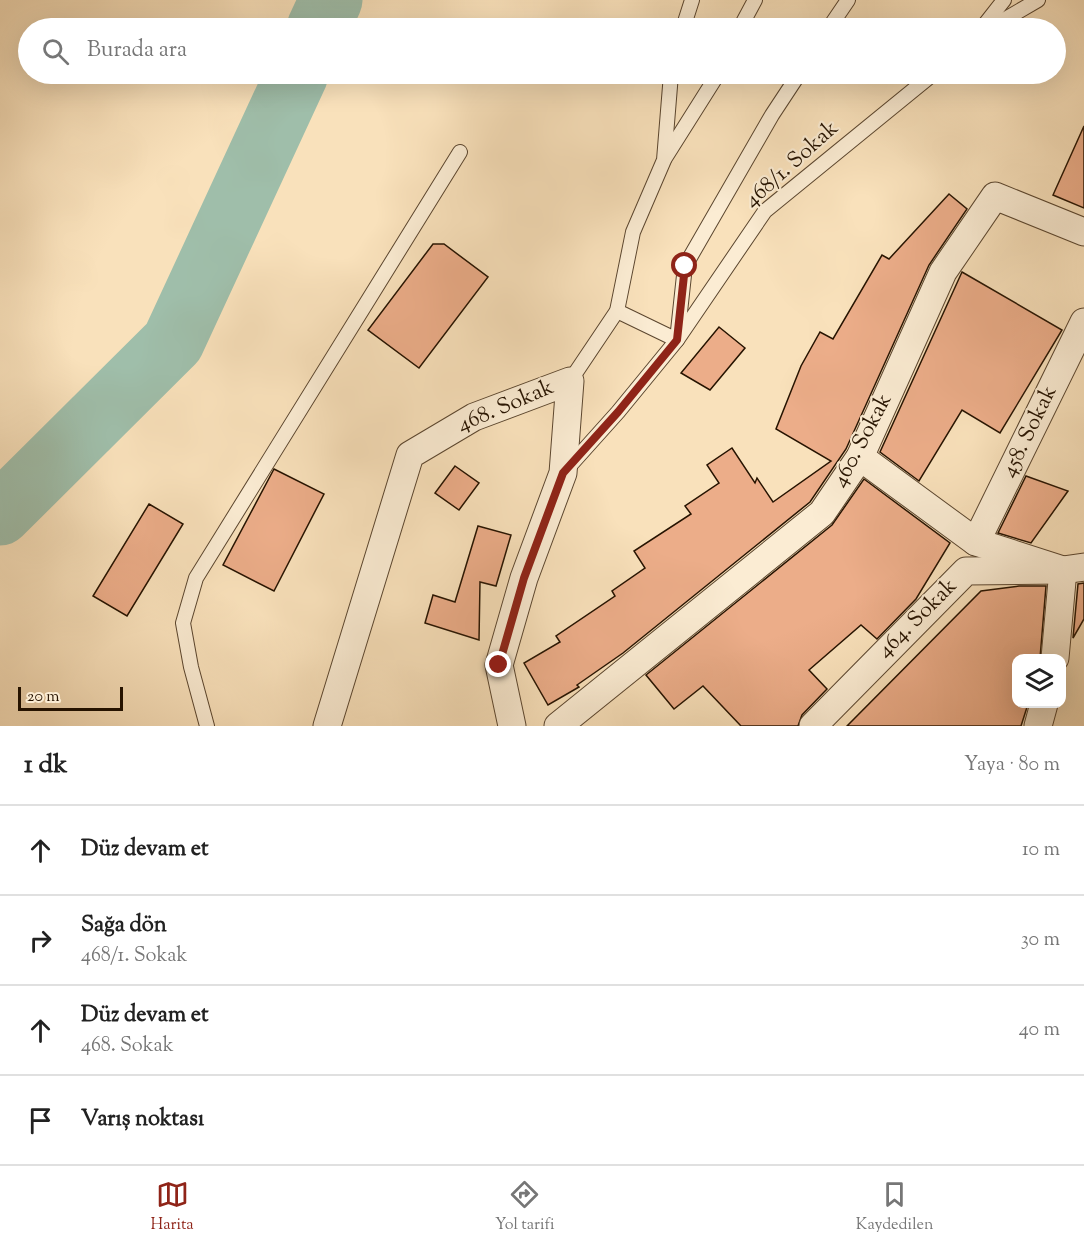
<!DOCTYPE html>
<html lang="tr">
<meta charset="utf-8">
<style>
:root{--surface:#fff;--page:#f2f2f2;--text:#222;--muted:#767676;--line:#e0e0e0;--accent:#8f2418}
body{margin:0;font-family:"Sorts Mill Goudy",serif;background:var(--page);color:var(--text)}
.controls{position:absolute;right:18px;bottom:18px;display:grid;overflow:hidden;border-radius:12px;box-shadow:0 6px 24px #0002}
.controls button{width:54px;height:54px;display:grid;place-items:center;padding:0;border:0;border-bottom:2px solid var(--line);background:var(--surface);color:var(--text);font:30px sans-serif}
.scale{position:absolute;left:18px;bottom:15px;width:105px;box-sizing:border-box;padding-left:6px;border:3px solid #261300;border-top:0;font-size:16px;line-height:21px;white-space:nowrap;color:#261300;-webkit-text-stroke:4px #fbecd3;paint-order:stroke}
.stop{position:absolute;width:18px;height:18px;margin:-14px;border:4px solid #8f2418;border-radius:50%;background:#fff}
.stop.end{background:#8f2418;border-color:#fff;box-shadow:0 2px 6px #0008}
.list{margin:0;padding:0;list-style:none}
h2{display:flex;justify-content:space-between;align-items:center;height:78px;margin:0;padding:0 24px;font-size:26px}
h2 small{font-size:20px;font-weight:400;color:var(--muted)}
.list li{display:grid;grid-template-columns:39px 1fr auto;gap:18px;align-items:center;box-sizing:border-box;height:90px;padding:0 24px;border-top:2px solid var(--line)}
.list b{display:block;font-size:22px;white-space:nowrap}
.list p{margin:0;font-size:20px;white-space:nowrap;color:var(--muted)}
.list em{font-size:20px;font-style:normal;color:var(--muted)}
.icon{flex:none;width:33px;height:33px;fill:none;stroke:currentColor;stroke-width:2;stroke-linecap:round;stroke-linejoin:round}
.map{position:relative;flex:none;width:1084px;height:726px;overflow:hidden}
.search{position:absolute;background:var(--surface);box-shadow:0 6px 24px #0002;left:18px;right:18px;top:18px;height:66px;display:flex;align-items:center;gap:15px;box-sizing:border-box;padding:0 21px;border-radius:33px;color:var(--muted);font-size:22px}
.sheet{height:438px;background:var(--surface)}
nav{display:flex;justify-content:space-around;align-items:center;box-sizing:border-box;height:84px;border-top:2px solid var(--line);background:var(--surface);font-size:16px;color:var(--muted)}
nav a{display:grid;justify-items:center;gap:3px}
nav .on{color:var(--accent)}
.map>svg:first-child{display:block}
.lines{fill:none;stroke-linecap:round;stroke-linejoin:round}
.river{stroke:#9fbeaa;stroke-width:63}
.building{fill:#ecad89;stroke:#261300;stroke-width:1.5}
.lane-casing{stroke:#5b462f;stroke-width:16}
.street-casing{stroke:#5b462f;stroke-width:29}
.lane{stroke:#fbecd3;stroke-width:14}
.street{stroke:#fbecd3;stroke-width:27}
.route{stroke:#8f2418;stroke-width:8}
.labels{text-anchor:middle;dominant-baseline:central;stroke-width:4.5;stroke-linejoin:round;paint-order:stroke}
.street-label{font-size:22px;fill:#261300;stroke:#fbecd3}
</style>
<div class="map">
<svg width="1084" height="726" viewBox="0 0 1084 726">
<rect width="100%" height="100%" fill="#f9e1bb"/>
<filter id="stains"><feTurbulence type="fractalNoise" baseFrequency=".00333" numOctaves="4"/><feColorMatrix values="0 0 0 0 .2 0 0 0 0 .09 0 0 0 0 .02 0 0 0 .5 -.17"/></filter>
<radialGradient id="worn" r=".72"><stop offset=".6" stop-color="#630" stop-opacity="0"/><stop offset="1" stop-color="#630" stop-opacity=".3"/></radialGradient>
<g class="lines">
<g class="river">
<path d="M 318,28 L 331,0"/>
<path d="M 0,514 L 173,342 L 297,74"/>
</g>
</g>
<g class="building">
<path d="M 1084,126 L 1084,208 L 1053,195 Z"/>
<path d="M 949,194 L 967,209 L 929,265 L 846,449 L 810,502 L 623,653 L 577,685 L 579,687 L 548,705 L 524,663 L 560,642 L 556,636 L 615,596 L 612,591 L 645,568 L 634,551 L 691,514 L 685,506 L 719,483 L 707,465 L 732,448 L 755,483 L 757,478 L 773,502 L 831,461 L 776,429 L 801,366 L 820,332 L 833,339 L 882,255 L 889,259 Z"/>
<path d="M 433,244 L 444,244 L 488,277 L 419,368 L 368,330 Z"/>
<path d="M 962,272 L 1062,330 L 1000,433 L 962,410 L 919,481 L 880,452 Z"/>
<path d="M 719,327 L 745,348 L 710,390 L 681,373 Z"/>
<path d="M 455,466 L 479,483 L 459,510 L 435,493 Z"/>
<path d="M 274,469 L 324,494 L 274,591 L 223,565 Z"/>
<path d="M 1026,476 L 1068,491 L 1031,543 L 998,533 Z"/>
<path d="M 864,479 L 950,543 L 916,599 L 877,639 L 861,625 L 809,670 L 827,689 L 802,715 L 798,726 L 741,726 L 703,686 L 674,709 L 646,675 L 832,525 Z"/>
<path d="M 149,504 L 183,524 L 127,616 L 93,596 Z"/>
<path d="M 478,526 L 511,535 L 496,586 L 480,582 L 479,640 L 425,623 L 433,595 L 455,602 Z"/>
<path d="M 1084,583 L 1084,619 L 1073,638 L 1078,584 Z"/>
<path d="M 1019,586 L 1046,586 L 1040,658 L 1017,658 L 1017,704 L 1028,704 L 1021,726 L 847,726 L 981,591 Z"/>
</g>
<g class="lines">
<g class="lane-casing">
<g id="lane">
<path d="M 683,28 L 692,0"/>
<path d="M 740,28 L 755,0"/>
<path d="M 829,28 L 848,0"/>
<path d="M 982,28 L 1004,0"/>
<path d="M 990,28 L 1038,0"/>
<path d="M 665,158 L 718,74"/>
<path d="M 617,311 L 677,340 L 685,266 L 772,115 L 799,74"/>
<path d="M 570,381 L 617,311 L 633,232 L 664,160 L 671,74"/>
<path d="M 566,470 L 618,412 L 677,340 L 765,211 L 933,74"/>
<path d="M 207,726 L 191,667 L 183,623 L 196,578 L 460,152"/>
</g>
</g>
<g class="street-casing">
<g id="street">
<path d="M 860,457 L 976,542 L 1063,570 L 1055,658"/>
<path d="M 976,542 L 1084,322"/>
<path d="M 327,726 L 410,455 L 474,417 L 570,381 L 563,473 L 524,578 L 499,665 L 512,726"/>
<path d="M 558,726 L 822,513 L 860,457 L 943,272 L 995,196 L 1084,232"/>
<path d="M 813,726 L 966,571 L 1063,570 L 1084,567"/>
<path d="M 1038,726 L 1044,704"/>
</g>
</g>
<use href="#lane" class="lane"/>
<use href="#street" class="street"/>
</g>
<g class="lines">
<path class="route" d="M 499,665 L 524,578 L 563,473 L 618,412 L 677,340 L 685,266"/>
</g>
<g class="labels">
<g class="street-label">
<text transform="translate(792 165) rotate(-42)">468/1. Sokak</text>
<text transform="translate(506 407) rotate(-23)">468. Sokak</text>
<text transform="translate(1030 432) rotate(-64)">458. Sokak</text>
<text transform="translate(863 441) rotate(-62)">460. Sokak</text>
<text transform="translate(918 619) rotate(-45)">464. Sokak</text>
</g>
</g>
<rect width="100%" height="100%" filter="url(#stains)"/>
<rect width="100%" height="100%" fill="url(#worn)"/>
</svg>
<div class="controls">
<button><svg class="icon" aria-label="layers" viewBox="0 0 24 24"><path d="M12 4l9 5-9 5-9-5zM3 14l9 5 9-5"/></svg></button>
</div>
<div class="scale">20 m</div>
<div class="stop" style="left:685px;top:266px"></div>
<div class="stop end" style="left:499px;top:665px"></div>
<div class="search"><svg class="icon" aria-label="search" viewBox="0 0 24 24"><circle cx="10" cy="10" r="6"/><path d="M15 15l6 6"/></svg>Burada ara</div>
</div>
<section class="sheet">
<h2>1 dk<small>Yaya · 80 m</small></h2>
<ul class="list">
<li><svg class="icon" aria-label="ahead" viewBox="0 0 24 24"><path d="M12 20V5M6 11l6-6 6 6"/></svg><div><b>Düz devam et</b></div><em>10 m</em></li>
<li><svg class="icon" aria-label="right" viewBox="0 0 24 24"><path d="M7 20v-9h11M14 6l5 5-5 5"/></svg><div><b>Sağa dön</b><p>468/1. Sokak</p></div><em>30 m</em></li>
<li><svg class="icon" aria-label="ahead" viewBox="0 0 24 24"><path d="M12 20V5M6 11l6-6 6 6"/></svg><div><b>Düz devam et</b><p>468. Sokak</p></div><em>40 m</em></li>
<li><svg class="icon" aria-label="arrive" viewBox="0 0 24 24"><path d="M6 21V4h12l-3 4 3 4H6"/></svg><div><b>Varış noktası</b></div></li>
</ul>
</section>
<nav>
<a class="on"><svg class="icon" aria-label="map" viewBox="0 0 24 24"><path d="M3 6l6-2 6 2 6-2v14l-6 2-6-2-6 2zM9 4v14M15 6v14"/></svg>Harita</a>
<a><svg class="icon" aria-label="directions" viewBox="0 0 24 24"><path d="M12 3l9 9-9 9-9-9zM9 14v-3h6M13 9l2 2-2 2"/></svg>Yol tarifi</a>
<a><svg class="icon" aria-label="saved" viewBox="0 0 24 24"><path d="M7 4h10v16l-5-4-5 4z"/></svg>Kaydedilen</a>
</nav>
